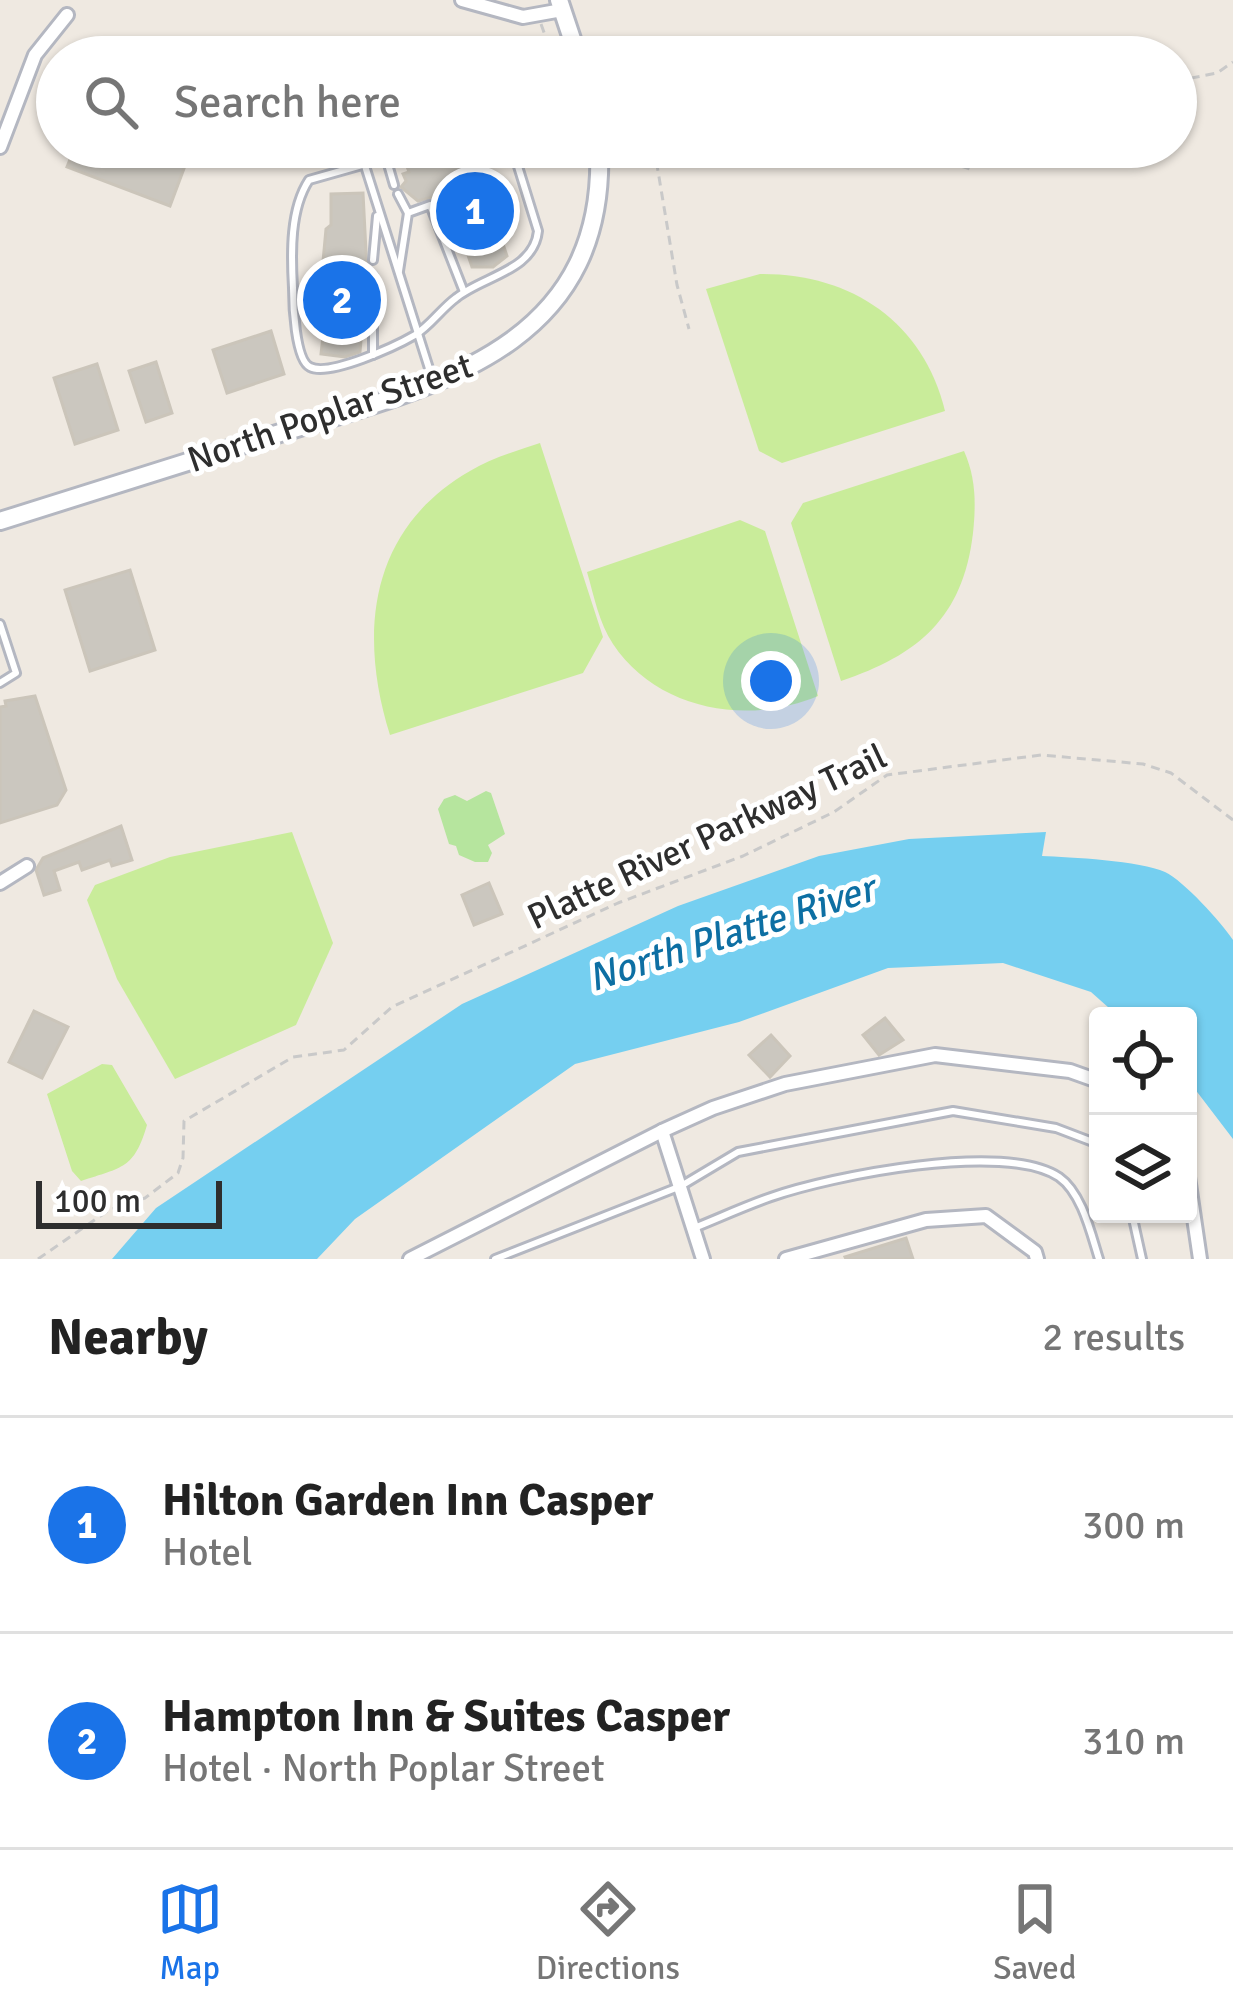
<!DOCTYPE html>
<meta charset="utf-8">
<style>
:root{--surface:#fff;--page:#f2f2f2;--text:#222;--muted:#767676;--line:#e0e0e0;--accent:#1a73e8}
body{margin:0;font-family:Signika,sans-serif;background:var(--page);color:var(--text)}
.controls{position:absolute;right:36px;bottom:36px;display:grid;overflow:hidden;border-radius:12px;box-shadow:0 3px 9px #0004}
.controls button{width:108px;height:108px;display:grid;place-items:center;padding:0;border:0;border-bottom:3px solid var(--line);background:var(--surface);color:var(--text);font:60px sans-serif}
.scale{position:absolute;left:36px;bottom:30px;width:186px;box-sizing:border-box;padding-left:12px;border:6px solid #2e2e2e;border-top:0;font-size:33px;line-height:42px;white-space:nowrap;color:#2e2e2e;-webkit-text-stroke:9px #fff;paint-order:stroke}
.you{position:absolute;left:771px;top:681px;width:42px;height:42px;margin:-30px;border:9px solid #fff;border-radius:50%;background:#1a73e8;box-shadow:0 0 0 18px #1a73e833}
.badge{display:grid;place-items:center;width:78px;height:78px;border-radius:50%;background:var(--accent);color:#fff;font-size:39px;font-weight:700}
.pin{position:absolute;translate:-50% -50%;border:6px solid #fff;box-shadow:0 3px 12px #0006}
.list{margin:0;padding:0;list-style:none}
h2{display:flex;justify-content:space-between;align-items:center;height:156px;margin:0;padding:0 48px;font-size:51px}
h2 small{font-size:39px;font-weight:400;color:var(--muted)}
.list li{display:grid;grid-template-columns:78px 1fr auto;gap:36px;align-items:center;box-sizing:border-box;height:216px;padding:0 48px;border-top:3px solid var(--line)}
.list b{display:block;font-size:45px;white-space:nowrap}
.list p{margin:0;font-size:39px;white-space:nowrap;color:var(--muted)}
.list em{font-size:39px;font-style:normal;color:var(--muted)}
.icon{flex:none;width:66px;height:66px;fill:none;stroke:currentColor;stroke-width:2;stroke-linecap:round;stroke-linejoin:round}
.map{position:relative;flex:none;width:1233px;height:1259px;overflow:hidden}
.search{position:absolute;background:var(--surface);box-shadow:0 3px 9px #0004;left:36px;right:36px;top:36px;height:132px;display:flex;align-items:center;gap:30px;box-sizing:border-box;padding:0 42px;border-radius:66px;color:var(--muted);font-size:45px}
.sheet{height:588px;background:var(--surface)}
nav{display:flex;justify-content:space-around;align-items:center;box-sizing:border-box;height:168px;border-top:3px solid var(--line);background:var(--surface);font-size:33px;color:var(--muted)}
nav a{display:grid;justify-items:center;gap:6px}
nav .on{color:var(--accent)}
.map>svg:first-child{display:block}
.green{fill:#b6e59e}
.pitch{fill:#c9ec9a}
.water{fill:#75cff0}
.building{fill:#cbc7bf;stroke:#cbc5ba;stroke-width:3}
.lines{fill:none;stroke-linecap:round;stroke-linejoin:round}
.lane-casing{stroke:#b4b7c1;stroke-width:12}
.street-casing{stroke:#b4b7c1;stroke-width:18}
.secondary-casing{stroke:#b4b7c1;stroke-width:22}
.path{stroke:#c9c9c9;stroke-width:3;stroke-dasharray:9 6;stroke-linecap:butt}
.lane{stroke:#fff;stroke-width:6}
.street{stroke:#fff;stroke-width:12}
.secondary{stroke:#fff;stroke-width:16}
.labels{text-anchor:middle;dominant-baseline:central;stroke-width:10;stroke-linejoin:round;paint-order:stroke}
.street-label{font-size:36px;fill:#2e2e2e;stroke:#fff}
.water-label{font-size:39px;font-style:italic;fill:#0d6fa3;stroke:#fff}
</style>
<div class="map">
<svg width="1233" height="1259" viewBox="0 0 1233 1259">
<rect width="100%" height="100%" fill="#efe9e1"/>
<path class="green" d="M 486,791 L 491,793 L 505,834 L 488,845 L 492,853 L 488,862 L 475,862 L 459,855 L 456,846 L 449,844 L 438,809 L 444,799 L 455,795 L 467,801 Z"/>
<g class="pitch">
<path d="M 760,274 C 850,273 923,321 945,411 L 782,463 L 759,451 L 706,289 Z"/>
<path d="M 540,443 L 603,637 L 583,673 L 390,735 C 358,633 369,529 470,471 C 491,458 516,451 540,443 Z"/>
<path d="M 964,451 C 976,478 976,504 973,533 C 963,618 918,655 841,681 L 791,523 L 803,503 Z"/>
<path d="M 740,520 L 765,531 L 818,696 C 747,726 657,710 613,644 C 599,623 594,596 587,572 Z"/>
<path d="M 292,832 L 333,943 L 296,1025 L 175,1079 L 117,979 L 87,900 L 95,885 L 170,857 Z"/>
<path d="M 102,1064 L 112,1065 L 147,1125 C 134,1169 123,1167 81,1181 L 72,1171 L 47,1094 Z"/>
</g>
<path class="water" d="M 1046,832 L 1042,856 C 1069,857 1141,861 1165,872 C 1184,881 1221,922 1233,940 L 1233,1139 L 1188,1080 L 1188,1016 L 1118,1016 L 1091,992 L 1003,963 L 888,968 L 739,1022 L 575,1064 L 355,1219 L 317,1259 L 112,1259 L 156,1208 L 462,1004 L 678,906 L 819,856 L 909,839 Z"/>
<g class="building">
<path d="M 75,147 L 168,147 L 189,155 L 170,206 L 67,167 Z"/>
<path d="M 410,147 L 471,147 L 499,219 L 495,220 L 507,256 L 493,267 L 472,267 L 447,193 L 418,201 L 401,187 L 406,181 L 403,174 L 409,172 L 405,161 L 421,156 Z"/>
<path d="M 363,193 L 367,271 L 360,352 L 345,357 L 321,354 L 324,327 L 317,326 L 326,229 L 331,225 L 331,194 Z"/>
<path d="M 271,331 L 284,374 L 227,393 L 213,350 Z"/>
<path d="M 156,362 L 172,413 L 146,422 L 129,371 Z"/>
<path d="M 97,364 L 118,430 L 75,444 L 54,378 Z"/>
<path d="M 130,570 L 155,650 L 90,671 L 65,590 Z"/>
<path d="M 35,696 L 66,790 L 57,805 L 0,823 L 0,707 L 6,706 L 5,701 Z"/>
<path d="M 121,826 L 132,860 L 112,866 L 110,860 L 82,870 L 79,862 L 54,871 L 60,890 L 44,895 L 36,870 L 43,858 Z"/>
<path d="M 489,883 L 502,914 L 474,925 L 462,895 Z"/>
<path d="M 34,1011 L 68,1027 L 42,1078 L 9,1062 Z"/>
<path d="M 885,1018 L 903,1040 L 879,1055 L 863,1035 Z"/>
<path d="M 771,1035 L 790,1056 L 770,1077 L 749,1055 Z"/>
<path d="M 906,1238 L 913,1259 L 846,1259 L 845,1257 Z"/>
</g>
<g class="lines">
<g class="lane-casing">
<g id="lane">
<path d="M 359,147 L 433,381"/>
<path d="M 383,147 L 394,185"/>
<path d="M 362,165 L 309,180 C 290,209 291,253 293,288 C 293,303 295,360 310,367 C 329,377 396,346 415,335 C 430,326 441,309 456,298 C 483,276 534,271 538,231 L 512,147"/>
<path d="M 398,194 L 408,213"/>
<path d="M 373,260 L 377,216"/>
<path d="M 399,271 L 408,213 L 430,205 L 464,292"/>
<path d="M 373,355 L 373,276"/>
<path d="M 0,624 L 16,673 L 0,683"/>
<path d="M 1132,1214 L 1142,1259"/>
<path d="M 694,1228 C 719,1218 745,1206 771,1197 C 831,1176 1004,1141 1059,1177 C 1082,1193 1091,1234 1099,1259"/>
<path d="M 495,1259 L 681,1186 L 738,1152 L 953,1111 L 1056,1128 L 1098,1144"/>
</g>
</g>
<g class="street-casing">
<g id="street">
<path d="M 462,0 L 523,17 L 562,10"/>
<path d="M 0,147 L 35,55 L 67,15"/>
<path d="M 0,883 L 27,866"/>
<path d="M 662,1131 L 703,1259"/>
<path d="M 1188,1177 L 1200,1259"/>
<path d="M 410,1259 L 662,1131 L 713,1108 L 785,1084 L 935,1055 L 1070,1071 L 1098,1081"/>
<path d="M 786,1259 L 926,1220 L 986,1216 L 1035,1252 L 1037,1259"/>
</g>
</g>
<g class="secondary-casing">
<g id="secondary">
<path d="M 559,0 L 578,57"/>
<path d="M 0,521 C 90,493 180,465 270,436 C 425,388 608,354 599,147"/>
</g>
</g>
<g class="path">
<path d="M 541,24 L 550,49 L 561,47"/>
<path d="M 588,40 L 600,42 L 620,57"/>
<path d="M 1176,81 L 1217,73 L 1233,62"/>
<path d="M 654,147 L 677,285 L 689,329"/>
<path d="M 904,147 L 970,169 L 985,162 L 994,147"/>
<path d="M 38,1259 L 109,1210 L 145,1198 L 178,1173 L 183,1158 L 184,1121 L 293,1057 L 344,1050 L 392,1007 L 618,903 L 743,856 L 834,812 L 887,775 L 1041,755 L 1143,764 L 1171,773 L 1233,820"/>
</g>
<use href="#lane" class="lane"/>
<use href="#street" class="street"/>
<use href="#secondary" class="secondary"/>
</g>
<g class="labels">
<g class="street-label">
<text transform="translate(330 413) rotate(-19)">North Poplar Street</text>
<text transform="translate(707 837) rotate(-25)">Platte River Parkway Trail</text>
</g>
<g class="water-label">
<text transform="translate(731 933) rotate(-18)">North Platte River</text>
</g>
</g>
</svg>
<div class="controls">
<button><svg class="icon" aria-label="locate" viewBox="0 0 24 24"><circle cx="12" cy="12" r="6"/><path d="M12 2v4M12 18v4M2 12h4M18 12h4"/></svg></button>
<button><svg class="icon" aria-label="layers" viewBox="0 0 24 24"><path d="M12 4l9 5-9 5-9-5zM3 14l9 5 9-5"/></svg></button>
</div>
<div class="scale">100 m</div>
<div class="you"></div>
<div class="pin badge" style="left:475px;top:211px">1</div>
<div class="pin badge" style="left:342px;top:300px">2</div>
<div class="search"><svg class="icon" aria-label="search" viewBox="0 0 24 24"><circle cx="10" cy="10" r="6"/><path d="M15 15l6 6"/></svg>Search here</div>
</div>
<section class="sheet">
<h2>Nearby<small>2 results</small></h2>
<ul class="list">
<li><span class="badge">1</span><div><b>Hilton Garden Inn Casper</b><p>Hotel</p></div><em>300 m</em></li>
<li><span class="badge">2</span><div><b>Hampton Inn &amp; Suites Casper</b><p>Hotel · North Poplar Street</p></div><em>310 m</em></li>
</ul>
</section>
<nav>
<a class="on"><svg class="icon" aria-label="map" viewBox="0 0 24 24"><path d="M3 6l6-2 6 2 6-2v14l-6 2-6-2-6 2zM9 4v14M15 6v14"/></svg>Map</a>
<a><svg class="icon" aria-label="directions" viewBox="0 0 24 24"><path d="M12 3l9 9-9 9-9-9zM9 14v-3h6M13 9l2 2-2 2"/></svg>Directions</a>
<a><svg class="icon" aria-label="saved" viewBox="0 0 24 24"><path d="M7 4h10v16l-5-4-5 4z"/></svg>Saved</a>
</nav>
